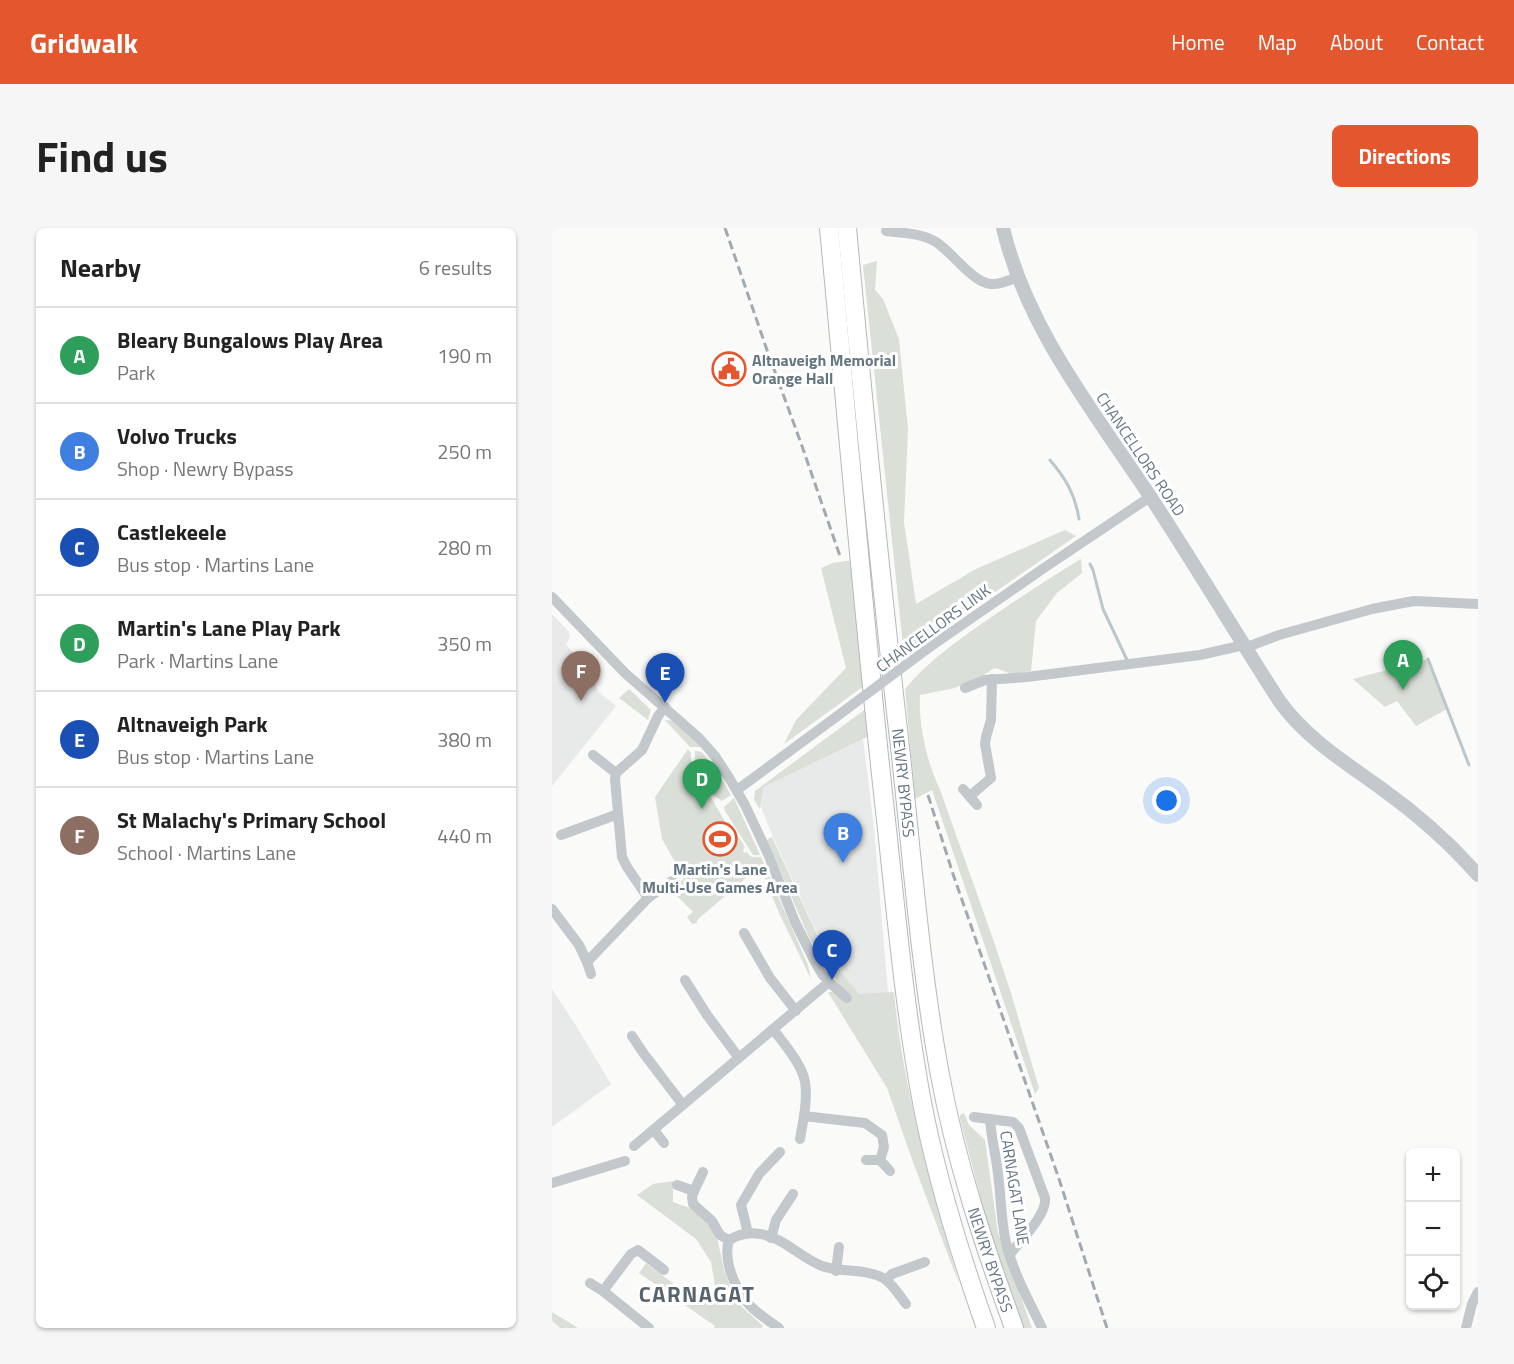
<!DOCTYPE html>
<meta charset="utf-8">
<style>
:root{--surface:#fff;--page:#f6f6f6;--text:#222;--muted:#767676;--line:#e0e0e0;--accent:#e4572e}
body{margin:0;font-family:"Titillium Web",sans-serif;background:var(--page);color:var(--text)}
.controls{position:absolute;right:18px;bottom:18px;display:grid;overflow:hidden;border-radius:9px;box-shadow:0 2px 4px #0004}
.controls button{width:54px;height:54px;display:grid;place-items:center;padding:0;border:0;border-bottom:2px solid var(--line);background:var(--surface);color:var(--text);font:30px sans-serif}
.you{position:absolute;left:615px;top:573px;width:21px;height:21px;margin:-15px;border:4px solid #fff;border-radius:50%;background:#1a73e8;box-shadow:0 0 0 9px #1a73e833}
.badge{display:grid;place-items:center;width:39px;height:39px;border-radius:50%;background:var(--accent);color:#fff;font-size:20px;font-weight:700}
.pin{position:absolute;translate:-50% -50px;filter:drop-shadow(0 2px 3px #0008)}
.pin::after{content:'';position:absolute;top:32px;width:21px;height:18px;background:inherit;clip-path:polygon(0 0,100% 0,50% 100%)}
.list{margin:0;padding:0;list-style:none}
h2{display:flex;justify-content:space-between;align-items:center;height:78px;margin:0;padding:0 24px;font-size:26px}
h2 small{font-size:20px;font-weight:400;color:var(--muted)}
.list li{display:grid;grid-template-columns:39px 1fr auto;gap:18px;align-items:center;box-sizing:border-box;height:96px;padding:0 24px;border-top:2px solid var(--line)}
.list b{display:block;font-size:22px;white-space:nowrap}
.list p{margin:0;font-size:20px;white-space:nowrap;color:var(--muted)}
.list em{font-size:20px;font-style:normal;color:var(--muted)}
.icon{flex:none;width:33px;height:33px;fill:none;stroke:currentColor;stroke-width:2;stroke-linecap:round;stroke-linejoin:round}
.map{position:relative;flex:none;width:926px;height:1100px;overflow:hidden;border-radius:9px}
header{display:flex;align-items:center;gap:36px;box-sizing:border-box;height:84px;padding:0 30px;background:var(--accent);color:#fff}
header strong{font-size:28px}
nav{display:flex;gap:33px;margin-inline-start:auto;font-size:21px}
.intro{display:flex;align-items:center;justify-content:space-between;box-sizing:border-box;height:144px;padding:0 36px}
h1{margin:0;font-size:42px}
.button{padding:15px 27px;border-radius:9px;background:var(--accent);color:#fff;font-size:21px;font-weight:700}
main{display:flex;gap:36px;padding:0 36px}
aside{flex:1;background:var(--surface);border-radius:9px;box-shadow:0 2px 4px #0004}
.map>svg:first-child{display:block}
.built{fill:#e8e9e9}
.green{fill:#dadfd7}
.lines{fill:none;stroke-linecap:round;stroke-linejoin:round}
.stream{stroke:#bbc7cb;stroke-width:3}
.trunk-casing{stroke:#b4b9bd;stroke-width:20}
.minor{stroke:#c3c8cc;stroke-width:10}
.tertiary{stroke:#c3c8cc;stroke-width:14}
.trunk{stroke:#fff;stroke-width:18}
.rail{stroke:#a2aab0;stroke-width:3;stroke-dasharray:9 4.5;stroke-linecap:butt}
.minor-bridge{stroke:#c3c8cc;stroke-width:10}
.labels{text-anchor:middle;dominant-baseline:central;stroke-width:6;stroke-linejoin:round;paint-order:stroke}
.poi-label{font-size:16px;font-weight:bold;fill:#657683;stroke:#fff;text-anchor:start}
.street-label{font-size:16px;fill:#657683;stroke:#fff}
.district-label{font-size:22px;font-weight:bold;letter-spacing:1.5px;fill:#57646e;stroke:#fff}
</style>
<header>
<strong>Gridwalk</strong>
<nav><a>Home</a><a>Map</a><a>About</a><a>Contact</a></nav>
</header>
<div class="intro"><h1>Find us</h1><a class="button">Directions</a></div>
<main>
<aside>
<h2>Nearby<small>6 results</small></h2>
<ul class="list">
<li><span class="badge" style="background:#2e9e5b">A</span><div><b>Bleary Bungalows Play Area</b><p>Park</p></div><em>190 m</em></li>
<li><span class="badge" style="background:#3f7fe0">B</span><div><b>Volvo Trucks</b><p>Shop · Newry Bypass</p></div><em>250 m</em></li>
<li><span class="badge" style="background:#1a4fb4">C</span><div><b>Castlekeele</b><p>Bus stop · Martins Lane</p></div><em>280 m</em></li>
<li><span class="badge" style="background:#2e9e5b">D</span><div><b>Martin's Lane Play Park</b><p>Park · Martins Lane</p></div><em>350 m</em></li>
<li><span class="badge" style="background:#1a4fb4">E</span><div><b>Altnaveigh Park</b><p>Bus stop · Martins Lane</p></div><em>380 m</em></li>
<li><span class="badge" style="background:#8d6e63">F</span><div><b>St Malachy's Primary School</b><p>School · Martins Lane</p></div><em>440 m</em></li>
</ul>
</aside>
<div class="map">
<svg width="926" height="1100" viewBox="0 0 926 1100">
<rect width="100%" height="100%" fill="#fafaf8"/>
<g class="built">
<path d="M 0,386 L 16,403 L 18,408 L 17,411 L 14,417 L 23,426 L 30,423 L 37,424 L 43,431 L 40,446 L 41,454 L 47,464 L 64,478 L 0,558 Z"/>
<path d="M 311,511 L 322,600 L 336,765 L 307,767 L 282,735 L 279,725 L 271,719 L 221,609 L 209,579 L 212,559 Z"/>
<path d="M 0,761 L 23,796 L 59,856 L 0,899 Z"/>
</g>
<g class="green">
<path d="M 325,33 L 323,62 L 331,71 L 347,111 L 356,201 L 352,294 L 364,376 L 424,341 L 513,302 L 524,308 L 352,427 L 311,37 Z"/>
<path d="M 529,331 L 530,345 L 505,365 L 484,393 L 479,443 L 460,446 L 443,440 L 425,451 L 403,460 L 368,467 C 366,494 375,535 387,559 L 441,711 L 458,762 L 487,860 L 483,866 L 380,562 L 363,571 L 353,461 C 377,432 404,414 435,392 C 466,371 497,350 529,331 Z"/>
<path d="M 301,332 L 316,455 L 232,516 L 244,492 L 294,440 L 269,340 L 281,335 Z"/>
<path d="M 876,431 L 895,481 L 864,498 L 845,473 L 833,479 L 801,451 Z"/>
<path d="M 77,461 L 99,482 L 96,492 L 67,470 Z"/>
<path d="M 315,480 L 317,508 L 212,559 L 208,581 L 202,572 L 203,563 Z"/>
<path d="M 113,492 L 124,493 L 149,519 L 138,519 Z"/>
<path d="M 136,521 L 139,525 C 138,546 150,548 155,563 L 174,595 L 177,594 L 193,619 L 191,622 L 192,625 L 195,624 C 199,631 202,629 209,629 L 256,737 L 259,751 L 227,685 L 208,638 L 145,692 L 145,695 L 140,696 L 135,689 L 141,684 L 120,663 L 132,650 L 110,611 L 103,569 Z"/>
<path d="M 143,523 L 150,524 L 166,545 L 179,567 L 170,573 L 159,565 L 154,554 L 147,549 L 143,540 Z"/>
<path d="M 182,570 L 205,620 L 208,627 L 201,627 L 173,583 L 172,579 Z"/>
<path d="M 220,609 L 271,720 L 264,720 L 258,712 L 215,612 Z"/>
<path d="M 280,733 L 307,766 L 342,764 C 351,864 381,960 407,1056 L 361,934 L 335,860 L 276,764 L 281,764 L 288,758 C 281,749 277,744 280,733 Z"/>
<path d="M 412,885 L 417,897 L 433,912 L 446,1005 L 480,1100 L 472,1100 L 437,1001 L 408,891 L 408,887 Z"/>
<path d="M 121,953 L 121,974 L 146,983 L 163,1000 L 172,1041 L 180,1063 L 190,1079 L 211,1098 L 210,1100 L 162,1100 L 163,1098 L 87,1045 L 94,1035 L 139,1069 L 165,1069 L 159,1034 L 144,1011 L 85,967 L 101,956 Z"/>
<path d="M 0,1084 L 26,1100 L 8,1100 L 0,1093 Z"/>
</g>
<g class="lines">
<g class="stream">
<path d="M 498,232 C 514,251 523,266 527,291"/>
<path d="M 538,336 L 541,342 L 551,381 L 576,434"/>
<path d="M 876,431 L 917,537"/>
</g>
<g class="trunk-casing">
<g id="trunk">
<path d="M 277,0 C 295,191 311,383 332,574 C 343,672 351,771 369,869 C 383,946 408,1026 434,1100"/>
<path id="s1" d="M 295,0 C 311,173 328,346 348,519 C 360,628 368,739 388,847 C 404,934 432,1017 462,1100"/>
</g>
</g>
<g class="minor">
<path d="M 334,3 C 350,5 370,5 384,14 C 400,24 421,55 439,56 C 448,57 457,52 466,49"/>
<path d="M 0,369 L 73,445 L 147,510 L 163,528 L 176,548 L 193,577 L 216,626 L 243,694 L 263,734 L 270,746 L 277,754 L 295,770"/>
<path d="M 375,421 L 492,340 L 598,269"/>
<path d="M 413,460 L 433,452 L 475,449 L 648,427 L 692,417 L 698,418 L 727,407 L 820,381 L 851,375 L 862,373 L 926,376"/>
<path d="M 41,527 L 64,545"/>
<path d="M 411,561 L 425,577"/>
<path d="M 185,562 L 284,489"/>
<path d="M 418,568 L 439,550 L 433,516 L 434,509 L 439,492 L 440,451"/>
<path d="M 9,607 L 66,586"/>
<path d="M 96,670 L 120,653"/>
<path d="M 0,681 L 27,717 L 35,734 L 96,670 L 75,639 L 70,629 L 63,551 L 64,545 L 90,522 L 106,488 L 113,479"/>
<path d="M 192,705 L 218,750 L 244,783"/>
<path d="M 35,734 L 39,746"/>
<path d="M 133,752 L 155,787 L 187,830"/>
<path d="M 221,801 C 232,816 250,836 253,854 C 256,871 251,894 248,911"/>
<path d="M 80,808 L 92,826 L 131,877"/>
<path d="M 252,888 L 313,895 L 330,907 L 332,919 L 328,932"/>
<path d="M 422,889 L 461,894 L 467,900 L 493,970 C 495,987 468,1013 458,1026"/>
<path d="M 438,891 C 439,909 444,927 446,946 C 449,969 449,992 454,1015 C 461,1044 477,1073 490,1100"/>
<path d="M 102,902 L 112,915"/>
<path d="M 82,918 L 277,754"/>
<path d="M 314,932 L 328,932 L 338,943"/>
<path d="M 151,944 L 142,963 L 140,969 L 141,976 L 160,993 L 168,1007 L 177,1012"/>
<path d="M 0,955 L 73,933"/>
<path d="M 125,957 L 142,963"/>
<path d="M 196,1005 L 189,977 L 207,946 L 228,924"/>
<path d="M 219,1010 L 224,992 L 241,966"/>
<path d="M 284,1043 L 287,1019"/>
<path d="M 334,1052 L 340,1046 L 373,1034"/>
<path d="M 38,1055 L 51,1063"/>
<path d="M 97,1100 L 51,1063 L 79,1026 L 86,1022 L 112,1042"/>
<path d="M 227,1100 C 216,1092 202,1084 194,1073 C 182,1058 171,1031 177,1012 C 187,1006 197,1004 208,1006 C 231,1009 249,1030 270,1038 C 289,1045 315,1040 333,1051 C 341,1057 348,1068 354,1076"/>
<path d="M 914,1100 L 920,1076 L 926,1064"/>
</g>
<path class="tertiary" d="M 451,0 C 474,98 539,180 594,262 C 640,332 683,404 728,474 C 755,511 793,534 830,561 C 865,586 897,614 926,647"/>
<use href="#trunk" class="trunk"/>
<g class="rail">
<path d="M 173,0 L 215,122 L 250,218 L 289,331"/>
<path d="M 376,567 L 401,646 L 507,951 L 555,1100"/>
</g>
<path class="minor-bridge" d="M 284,489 L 375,421"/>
</g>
<defs>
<g id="civic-ring" transform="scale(1.725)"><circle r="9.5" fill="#fff" stroke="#e4572e" stroke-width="1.5"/><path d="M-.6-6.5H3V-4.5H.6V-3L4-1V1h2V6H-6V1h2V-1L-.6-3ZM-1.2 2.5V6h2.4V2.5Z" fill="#e4572e"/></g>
<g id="stadium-ring" transform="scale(1.725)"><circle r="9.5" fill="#fff" stroke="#e4572e" stroke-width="1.5"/><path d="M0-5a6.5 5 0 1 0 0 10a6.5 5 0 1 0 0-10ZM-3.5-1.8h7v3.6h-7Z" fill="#e4572e"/></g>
</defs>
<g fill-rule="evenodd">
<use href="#civic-ring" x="177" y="141"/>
<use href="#stadium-ring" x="168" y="611"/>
</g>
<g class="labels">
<g class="poi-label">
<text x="200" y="132">Altnaveigh Memorial<tspan x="200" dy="18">Orange Hall</tspan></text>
<text x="168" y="641" text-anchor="middle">Martin's Lane<tspan x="168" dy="18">Multi-Use Games Area</tspan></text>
</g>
<g class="street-label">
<text transform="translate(589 226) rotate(56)">CHANCELLORS ROAD</text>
<text transform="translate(381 400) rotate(-36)">CHANCELLORS LINK</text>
<text stroke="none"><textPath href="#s1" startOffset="558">NEWRY BYPASS</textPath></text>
<text transform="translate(463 960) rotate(81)">CARNAGAT LANE</text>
<text stroke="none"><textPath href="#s1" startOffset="1044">NEWRY BYPASS</textPath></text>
</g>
<g class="district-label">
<text x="145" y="1066">CARNAGAT</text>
</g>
</g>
</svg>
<div class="controls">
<button>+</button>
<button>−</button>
<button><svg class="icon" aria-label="locate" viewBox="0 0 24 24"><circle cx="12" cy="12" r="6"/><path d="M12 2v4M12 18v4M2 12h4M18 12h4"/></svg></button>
</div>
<div class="you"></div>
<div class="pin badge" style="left:851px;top:462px;background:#2e9e5b">A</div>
<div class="pin badge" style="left:291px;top:635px;background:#3f7fe0">B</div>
<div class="pin badge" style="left:280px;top:752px;background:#1a4fb4">C</div>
<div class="pin badge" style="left:150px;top:581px;background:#2e9e5b">D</div>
<div class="pin badge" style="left:113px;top:475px;background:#1a4fb4">E</div>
<div class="pin badge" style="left:29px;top:473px;background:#8d6e63">F</div>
</div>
</main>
